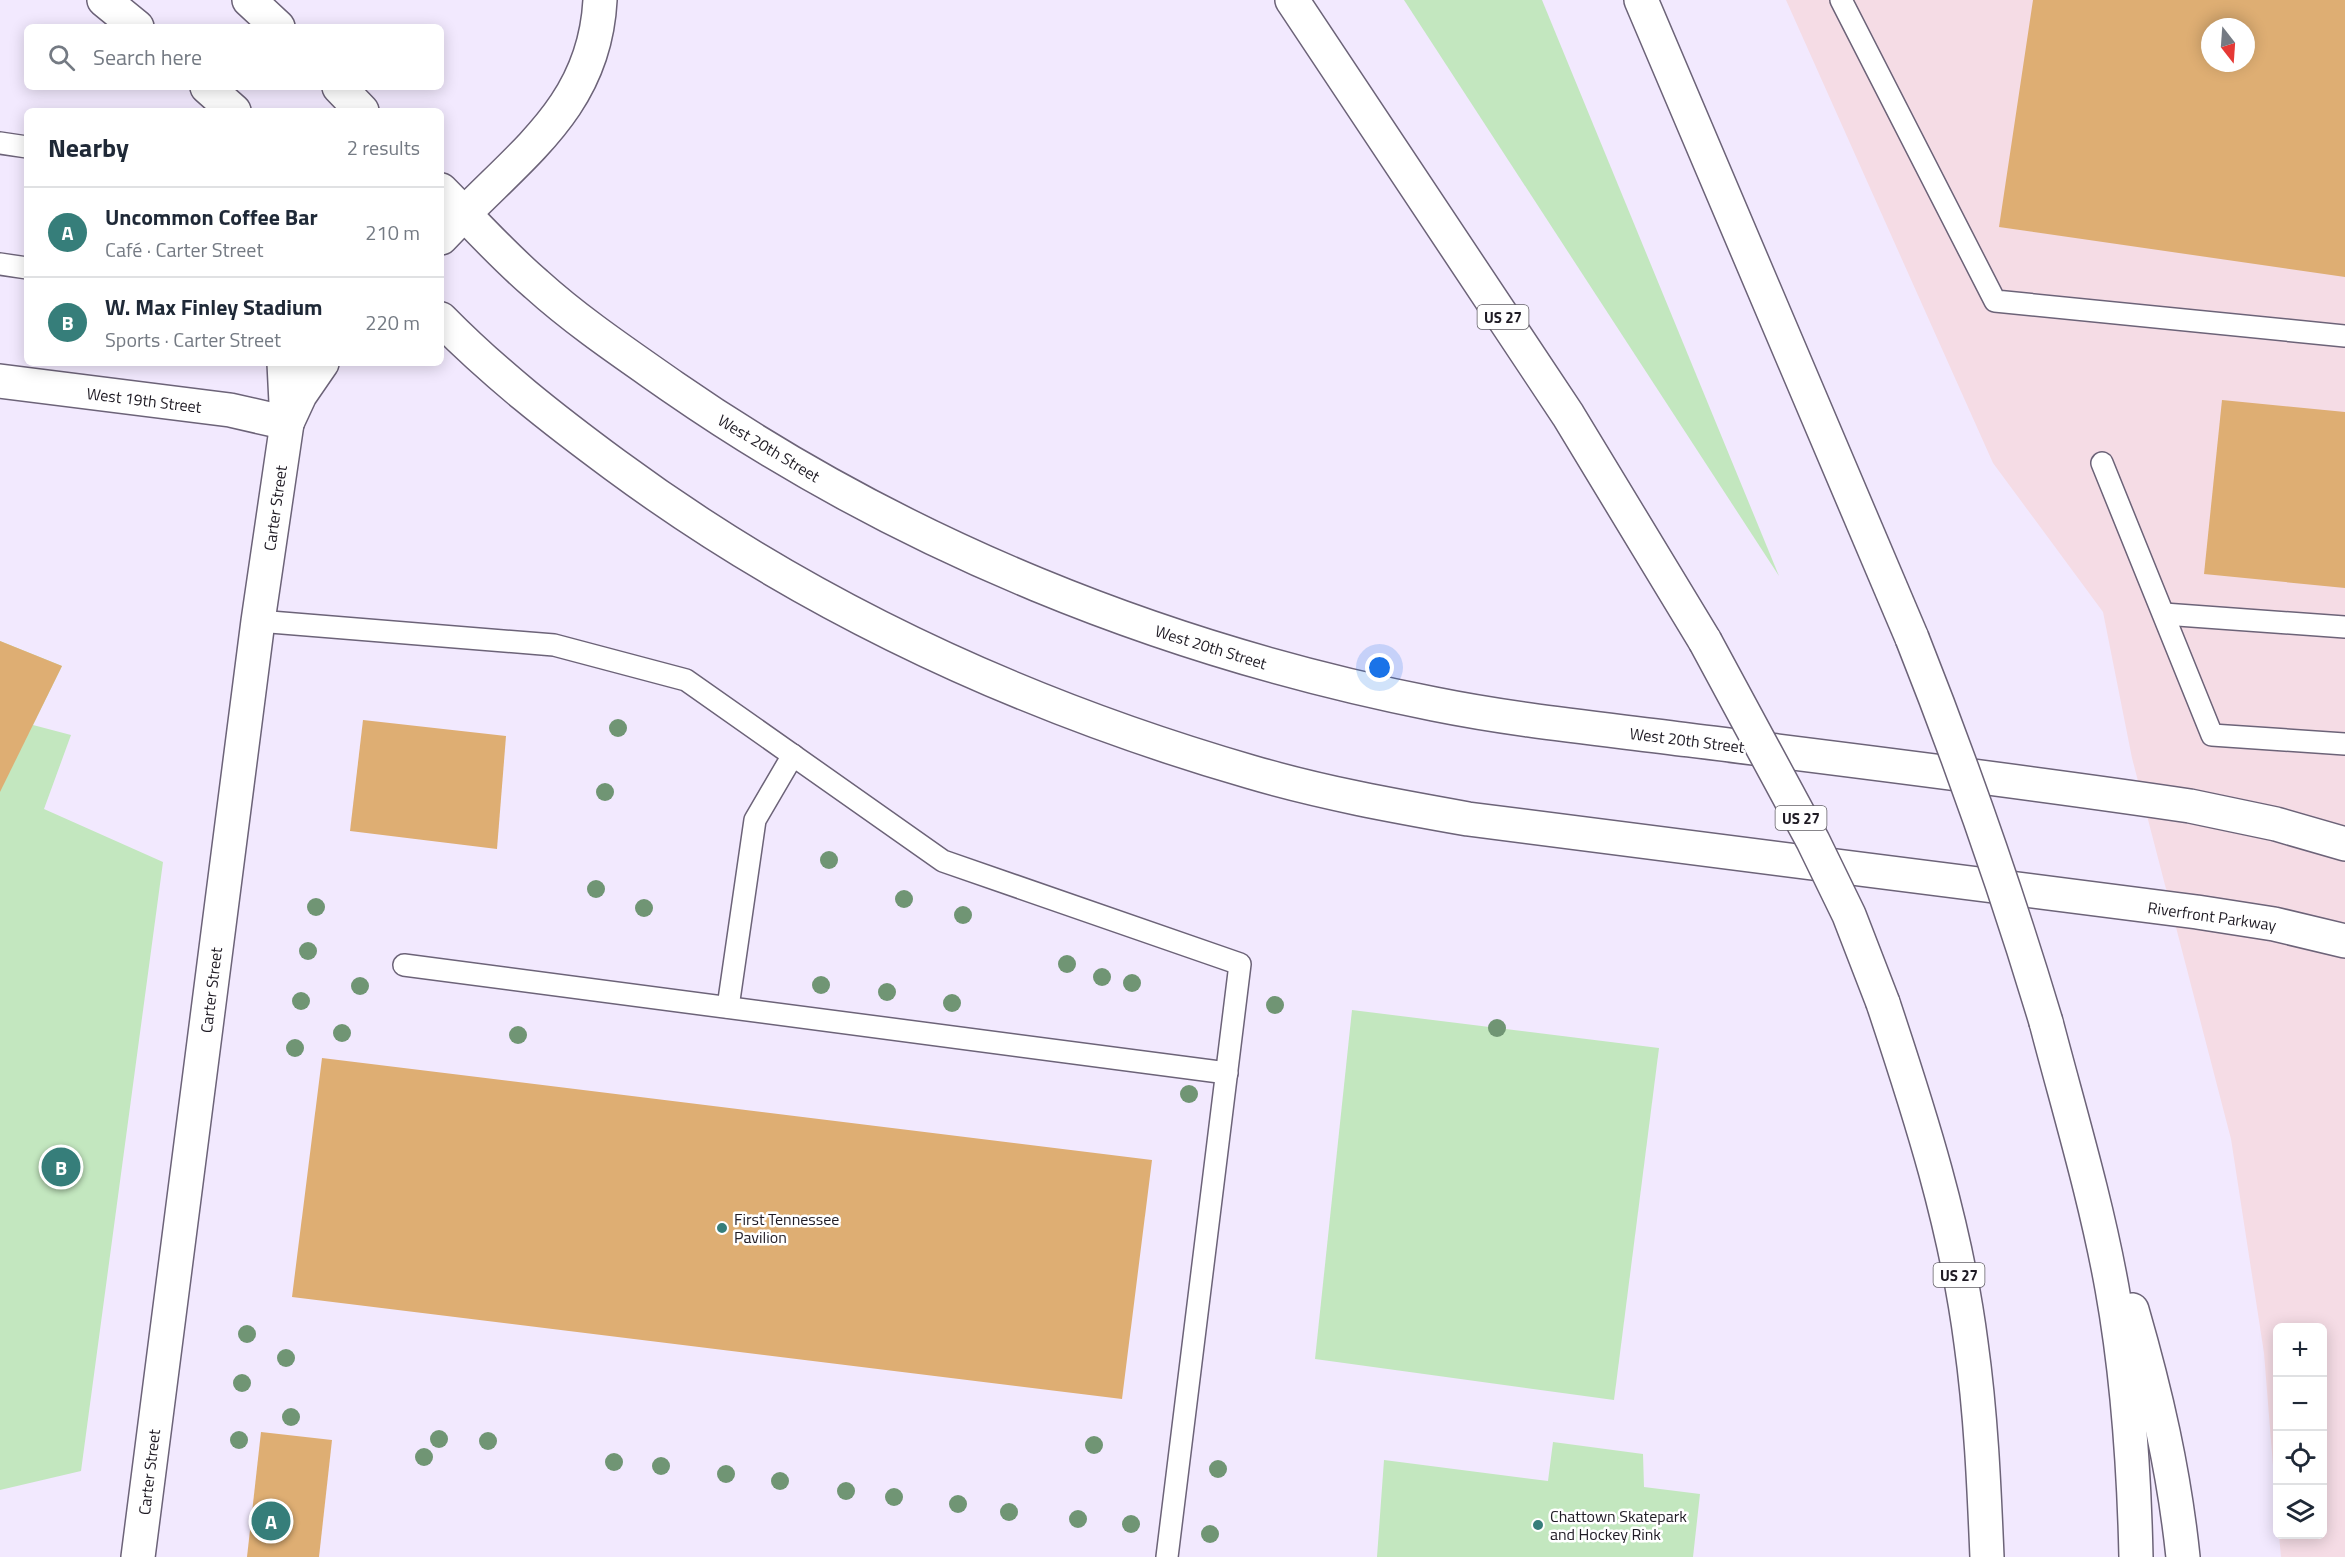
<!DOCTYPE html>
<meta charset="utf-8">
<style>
:root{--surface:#fff;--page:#f6f6f7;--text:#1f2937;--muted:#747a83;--line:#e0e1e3;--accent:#367e7a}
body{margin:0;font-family:"Titillium Web",sans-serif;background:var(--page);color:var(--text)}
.controls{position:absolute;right:18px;bottom:18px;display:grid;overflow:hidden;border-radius:9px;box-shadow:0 3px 15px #0003}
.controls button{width:54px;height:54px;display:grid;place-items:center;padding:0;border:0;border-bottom:2px solid var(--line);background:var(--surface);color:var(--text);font:30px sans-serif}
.compass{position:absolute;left:2201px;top:18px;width:54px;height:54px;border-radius:50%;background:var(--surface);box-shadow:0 3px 15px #0003;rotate:163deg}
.you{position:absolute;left:1380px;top:668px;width:21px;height:21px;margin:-15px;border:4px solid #fff;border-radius:50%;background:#1a73e8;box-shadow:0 0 0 9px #1a73e833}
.badge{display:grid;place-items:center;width:39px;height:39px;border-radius:50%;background:var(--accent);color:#fff;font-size:20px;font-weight:700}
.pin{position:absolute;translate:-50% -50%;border:3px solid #fff;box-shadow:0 2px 6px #0006}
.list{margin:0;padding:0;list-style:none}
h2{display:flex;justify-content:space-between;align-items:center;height:78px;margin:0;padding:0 24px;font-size:26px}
h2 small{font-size:20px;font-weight:400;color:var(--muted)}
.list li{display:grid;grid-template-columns:39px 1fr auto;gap:18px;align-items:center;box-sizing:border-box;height:90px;padding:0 24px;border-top:2px solid var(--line)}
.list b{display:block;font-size:22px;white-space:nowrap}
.list p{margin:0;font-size:20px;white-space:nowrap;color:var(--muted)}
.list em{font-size:20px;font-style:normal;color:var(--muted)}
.icon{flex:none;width:33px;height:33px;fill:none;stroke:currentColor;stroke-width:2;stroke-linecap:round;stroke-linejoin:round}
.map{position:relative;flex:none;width:2345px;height:1557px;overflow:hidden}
.search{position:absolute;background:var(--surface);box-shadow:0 3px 15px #0003;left:24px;top:24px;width:420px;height:66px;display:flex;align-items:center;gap:15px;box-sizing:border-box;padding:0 21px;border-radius:9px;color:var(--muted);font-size:22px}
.panel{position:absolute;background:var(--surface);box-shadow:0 3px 15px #0003;left:24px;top:108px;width:420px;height:258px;border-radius:9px}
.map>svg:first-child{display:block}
.industrial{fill:#f5dce5;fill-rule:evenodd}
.green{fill:#c3e7bf}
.building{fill:#deae73;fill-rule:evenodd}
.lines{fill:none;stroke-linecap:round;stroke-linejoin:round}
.lane-casing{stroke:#6c6378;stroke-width:24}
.street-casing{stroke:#6c6378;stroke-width:36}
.secondary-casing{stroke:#6c6378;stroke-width:36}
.highway-casing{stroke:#6c6378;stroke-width:36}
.lane{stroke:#fff;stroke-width:21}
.street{stroke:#fff;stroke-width:33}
.secondary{stroke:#fff;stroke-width:33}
.highway{stroke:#fff;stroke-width:33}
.highway-bridge-casing{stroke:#6c6378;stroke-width:36;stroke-linecap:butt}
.highway-bridge{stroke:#fff;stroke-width:33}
.tree{fill:#709574}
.poi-dot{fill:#367e7a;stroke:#fff;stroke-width:2}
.labels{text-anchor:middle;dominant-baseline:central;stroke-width:5;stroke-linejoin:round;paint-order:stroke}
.shield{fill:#fff;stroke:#625f66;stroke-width:1.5}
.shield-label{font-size:15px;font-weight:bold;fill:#1f1b24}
.street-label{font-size:16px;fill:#1f1b24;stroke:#fff}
.poi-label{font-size:16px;fill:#1f1b24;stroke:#fff;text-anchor:start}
</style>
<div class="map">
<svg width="2345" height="1557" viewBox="0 0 2345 1557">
<rect width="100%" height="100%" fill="#f2e9fe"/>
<path class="industrial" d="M 1786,0 L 2345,0 L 2345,1557 L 2281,1557 L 2279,1535 L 2322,1534 L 2322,1328 L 2278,1328 L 2277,1516 L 2264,1353 L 2231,1139 L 2132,758 L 2103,612 L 1993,463 ZM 2210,27 L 2246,27 L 2246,63 L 2210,63 Z"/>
<g class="green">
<path d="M 1404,0 L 1542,0 L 1779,576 Z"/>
<path d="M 0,641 L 62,666 L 33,725 L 71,735 L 44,809 L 163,862 L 81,1471 L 0,1490 Z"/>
<path d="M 1352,1010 L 1659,1048 L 1614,1400 L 1315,1359 Z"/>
<path d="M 1553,1442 L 1643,1454 L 1644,1487 L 1700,1494 L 1693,1557 L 1377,1557 L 1384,1460 L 1548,1481 Z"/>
</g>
<g class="building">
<path d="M 2033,0 L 2345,0 L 2345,277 L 1999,227 ZM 2210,27 L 2246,27 L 2246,63 L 2210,63 Z"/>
<path d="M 2222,400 L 2345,412 L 2345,588 L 2204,574 Z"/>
<path d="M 0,641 L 62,666 L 0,792 Z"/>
<path d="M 363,720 L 506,736 L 497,849 L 350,831 Z"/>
<path d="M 322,1058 L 1152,1160 L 1122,1399 L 292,1297 Z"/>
<path d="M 261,1432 L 332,1440 L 319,1557 L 247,1557 Z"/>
</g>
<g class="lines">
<g class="lane-casing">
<g id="lane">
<path d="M 1841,0 L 1995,301 L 2345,336"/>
<path d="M 0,143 L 27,147"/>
<path d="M 0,264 L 27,268"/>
<path d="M 2102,463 L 2212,735 L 2345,744"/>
<path d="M 2164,614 L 2345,627"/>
<path d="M 258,621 L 554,645 L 686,680 L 943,861 L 1240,964 L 1167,1557"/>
<path d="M 404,965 L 1227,1073"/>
<path d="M 728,1007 L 755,820 L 793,755"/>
</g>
</g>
<g class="street-casing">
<g id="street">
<path d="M 465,213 C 530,147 595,100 600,0"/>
<path d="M 0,381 L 230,410 L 287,423"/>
</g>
</g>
<g class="secondary-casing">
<g id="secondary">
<path d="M 104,0 L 137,27"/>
<path d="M 249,0 L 278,27"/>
<path d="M 207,87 L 234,111"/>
<path d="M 339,87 L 362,111"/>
<path d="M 441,190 C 472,221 502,255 536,284 C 578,322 626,354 673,387 C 901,545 1162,650 1434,704 C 1518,721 1604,729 1689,740 C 1856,761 2023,781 2190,806 L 2276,824 L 2345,844"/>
<path d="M 441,238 L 465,213"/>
<path d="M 441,319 C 494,373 554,420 615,465 C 806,606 1023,706 1251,772 C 1322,793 1395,806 1468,819 L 2197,912 L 2274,924 L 2345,941"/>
<path d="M 287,423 L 300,395 L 322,363"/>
<path d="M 138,1557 L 258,621 L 287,423 L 284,363"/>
</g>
</g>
<g class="highway-casing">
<g id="highway">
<path d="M 1292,0 L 1568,415 L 1705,641"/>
<path d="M 1641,0 L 1912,638"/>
<path d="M 1883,1003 C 1920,1114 1956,1226 1971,1343 C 1981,1414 1984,1485 1987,1557"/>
<path d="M 2046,1022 C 2069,1110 2096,1199 2112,1288 C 2128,1377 2134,1467 2136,1557"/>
<path d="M 2132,1310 C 2156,1393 2174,1471 2183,1557"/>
</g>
</g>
<use href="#lane" class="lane"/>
<use href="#street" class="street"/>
<use href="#secondary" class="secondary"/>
<use href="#highway" class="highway"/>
<g class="highway-bridge-casing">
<g id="highway-bridge">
<path d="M 1912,638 C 1962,764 2007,892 2046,1022"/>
<path d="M 1705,641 L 1813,841 L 1849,915 L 1883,1003"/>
</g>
</g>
<use href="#highway-bridge" class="highway-bridge"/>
</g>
<g class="tree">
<circle cx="618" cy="728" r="9"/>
<circle cx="605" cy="792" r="9"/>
<circle cx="829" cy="860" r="9"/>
<circle cx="596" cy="889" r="9"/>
<circle cx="904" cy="899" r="9"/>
<circle cx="316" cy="907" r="9"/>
<circle cx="644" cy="908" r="9"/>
<circle cx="963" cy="915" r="9"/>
<circle cx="308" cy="951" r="9"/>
<circle cx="1067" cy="964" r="9"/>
<circle cx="1102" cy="977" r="9"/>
<circle cx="1132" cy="983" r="9"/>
<circle cx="821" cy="985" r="9"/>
<circle cx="360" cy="986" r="9"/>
<circle cx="887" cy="992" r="9"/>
<circle cx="301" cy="1001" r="9"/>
<circle cx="952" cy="1003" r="9"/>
<circle cx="1275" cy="1005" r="9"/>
<circle cx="1497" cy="1028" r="9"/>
<circle cx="342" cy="1033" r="9"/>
<circle cx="518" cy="1035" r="9"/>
<circle cx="295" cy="1048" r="9"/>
<circle cx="1189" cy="1094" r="9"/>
<circle cx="247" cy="1334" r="9"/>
<circle cx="286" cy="1358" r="9"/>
<circle cx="242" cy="1383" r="9"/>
<circle cx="291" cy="1417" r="9"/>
<circle cx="439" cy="1439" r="9"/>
<circle cx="239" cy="1440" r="9"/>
<circle cx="488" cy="1441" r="9"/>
<circle cx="1094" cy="1445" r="9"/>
<circle cx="424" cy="1457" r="9"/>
<circle cx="614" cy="1462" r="9"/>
<circle cx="661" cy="1466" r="9"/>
<circle cx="1218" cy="1469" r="9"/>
<circle cx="726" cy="1474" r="9"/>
<circle cx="780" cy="1481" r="9"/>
<circle cx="846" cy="1491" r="9"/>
<circle cx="894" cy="1497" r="9"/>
<circle cx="958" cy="1504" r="9"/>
<circle cx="1009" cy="1512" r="9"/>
<circle cx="1078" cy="1519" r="9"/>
<circle cx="1131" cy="1524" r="9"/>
<circle cx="1210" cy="1534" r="9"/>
</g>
<g class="poi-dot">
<circle cx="722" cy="1228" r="6"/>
<circle cx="1538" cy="1525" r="6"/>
</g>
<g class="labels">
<g class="shield">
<rect x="1477.5" y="305" width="51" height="24" rx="4.5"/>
<rect x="1775.5" y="806" width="51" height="24" rx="4.5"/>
<rect x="1933.5" y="1263" width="51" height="24" rx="4.5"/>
</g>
<g class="shield-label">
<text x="1503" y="317">US 27</text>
<text x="1801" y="818">US 27</text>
<text x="1959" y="1275">US 27</text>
</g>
<g class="street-label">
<text transform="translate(144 400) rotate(7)">West 19th Street</text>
<text transform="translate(769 448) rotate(31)">West 20th Street</text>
<text transform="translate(275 508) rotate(-82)">Carter Street</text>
<text transform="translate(1211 647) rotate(17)">West 20th Street</text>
<text transform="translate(1687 740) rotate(7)">West 20th Street</text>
<text transform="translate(2212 916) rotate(8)">Riverfront Parkway</text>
<text transform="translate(211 990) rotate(-83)">Carter Street</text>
<text transform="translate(149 1472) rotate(-83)">Carter Street</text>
</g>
<g class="poi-label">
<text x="734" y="1219">First Tennessee<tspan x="734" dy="18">Pavilion</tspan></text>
<text x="1550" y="1516">Chattown Skatepark<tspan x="1550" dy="18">and Hockey Rink</tspan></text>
</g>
</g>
</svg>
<div class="controls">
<button>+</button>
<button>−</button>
<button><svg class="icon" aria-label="locate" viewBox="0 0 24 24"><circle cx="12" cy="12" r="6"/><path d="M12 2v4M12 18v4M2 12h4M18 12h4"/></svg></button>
<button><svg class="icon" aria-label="layers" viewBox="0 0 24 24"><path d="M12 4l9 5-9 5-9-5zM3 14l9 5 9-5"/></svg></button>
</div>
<svg class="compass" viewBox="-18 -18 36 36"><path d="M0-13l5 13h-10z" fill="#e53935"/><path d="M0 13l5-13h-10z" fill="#747a83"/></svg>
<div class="you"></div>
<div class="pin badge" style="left:271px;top:1521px">A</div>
<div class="pin badge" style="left:61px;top:1167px">B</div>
<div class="search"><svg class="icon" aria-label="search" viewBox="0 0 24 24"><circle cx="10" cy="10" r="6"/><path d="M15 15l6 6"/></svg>Search here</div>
<section class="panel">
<h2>Nearby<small>2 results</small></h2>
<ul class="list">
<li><span class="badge">A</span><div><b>Uncommon Coffee Bar</b><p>Café · Carter Street</p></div><em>210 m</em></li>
<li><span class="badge">B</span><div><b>W. Max Finley Stadium</b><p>Sports · Carter Street</p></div><em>220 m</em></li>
</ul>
</section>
</div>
